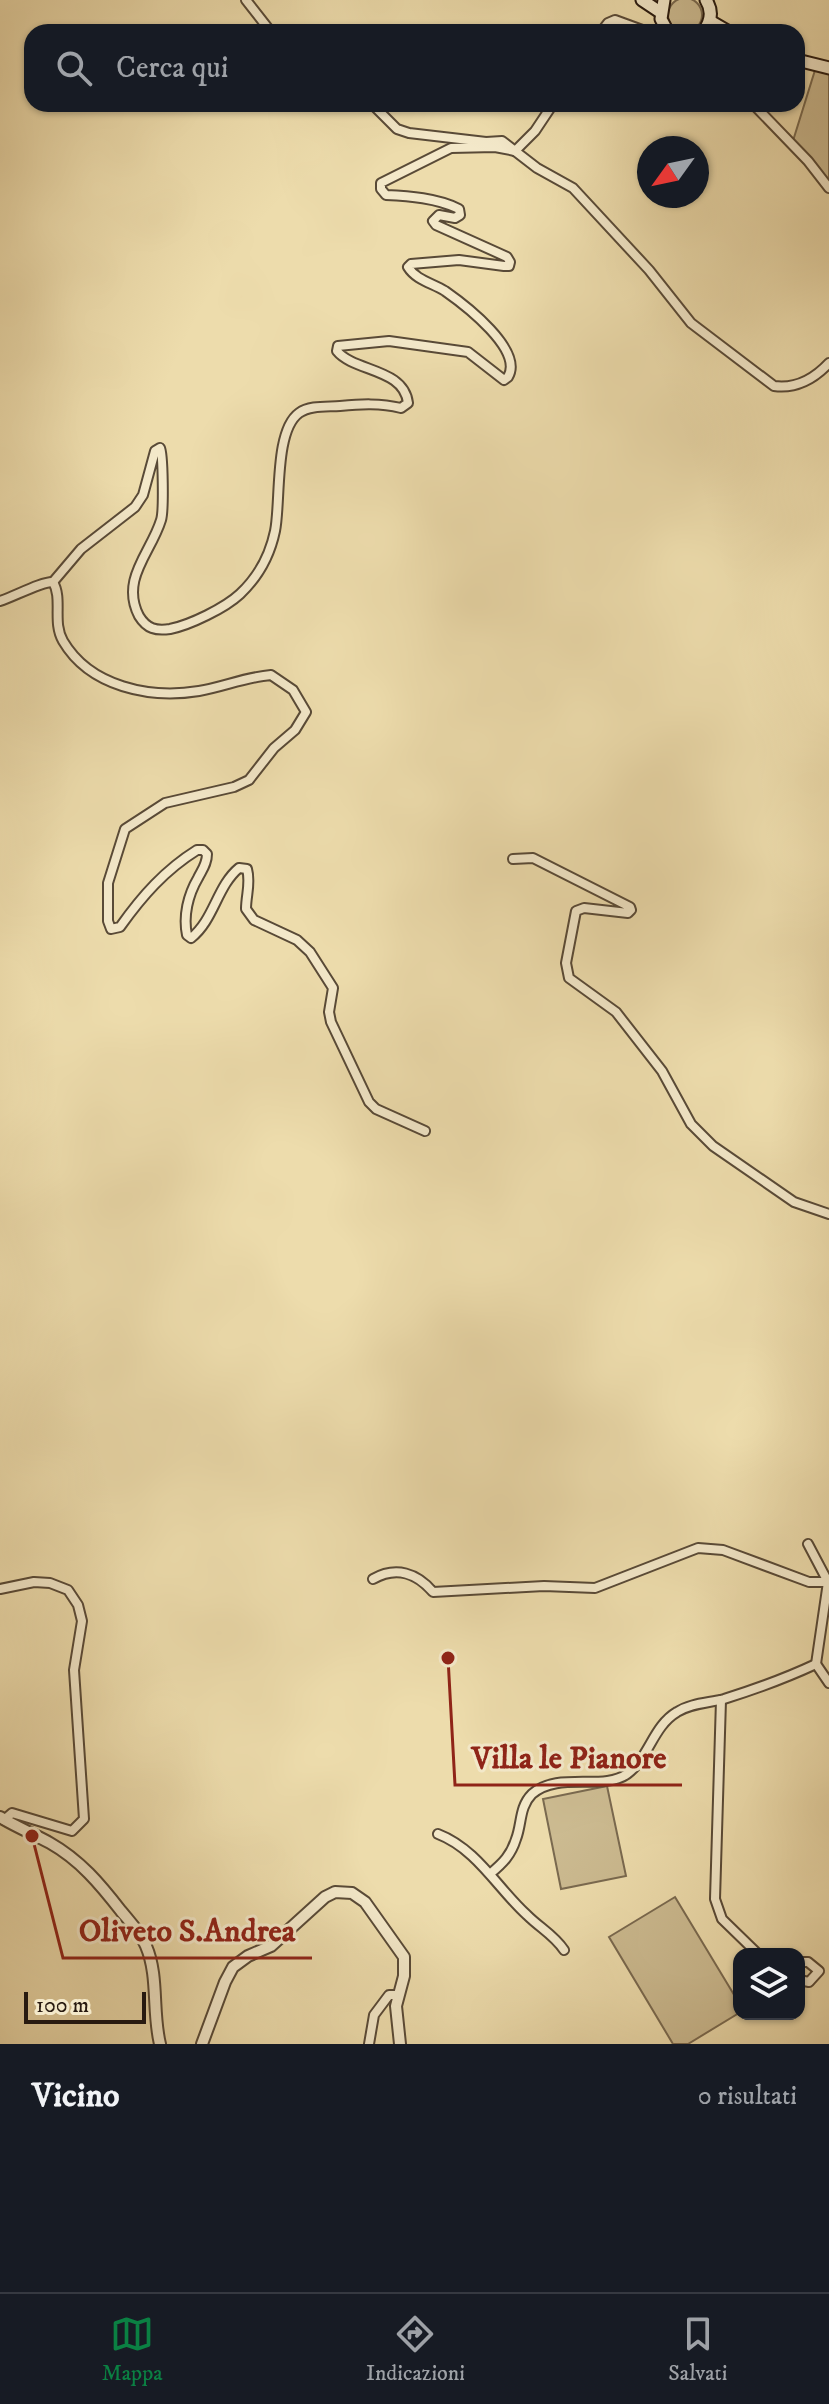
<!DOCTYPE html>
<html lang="it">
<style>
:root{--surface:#171b24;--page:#242831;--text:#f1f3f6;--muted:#9ea1a6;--line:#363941;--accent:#0b8043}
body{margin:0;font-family:"IM FELL DW Pica",serif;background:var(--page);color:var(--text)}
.controls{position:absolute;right:24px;bottom:24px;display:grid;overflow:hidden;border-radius:16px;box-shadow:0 2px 6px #0004}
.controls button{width:72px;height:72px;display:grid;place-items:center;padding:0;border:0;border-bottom:2px solid var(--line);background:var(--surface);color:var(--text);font:40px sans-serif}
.compass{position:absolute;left:637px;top:136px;width:72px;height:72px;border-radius:50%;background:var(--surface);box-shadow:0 2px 6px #0004;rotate:237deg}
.scale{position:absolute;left:24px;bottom:20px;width:122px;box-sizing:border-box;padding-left:8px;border:4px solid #281a10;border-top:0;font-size:22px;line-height:28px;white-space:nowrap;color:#281a10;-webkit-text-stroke:6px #f3e8c9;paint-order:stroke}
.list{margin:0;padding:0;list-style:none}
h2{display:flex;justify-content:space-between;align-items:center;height:104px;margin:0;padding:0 32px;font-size:34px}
h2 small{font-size:26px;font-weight:400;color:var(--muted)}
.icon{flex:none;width:44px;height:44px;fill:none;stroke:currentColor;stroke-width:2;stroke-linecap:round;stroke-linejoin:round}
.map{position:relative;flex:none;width:829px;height:2044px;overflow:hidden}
.search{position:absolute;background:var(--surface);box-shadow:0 2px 6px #0004;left:24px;right:24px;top:24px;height:88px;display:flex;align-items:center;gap:20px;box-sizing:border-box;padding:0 28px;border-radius:24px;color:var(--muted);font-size:30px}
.sheet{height:248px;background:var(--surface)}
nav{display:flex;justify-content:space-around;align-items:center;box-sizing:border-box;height:112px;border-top:2px solid var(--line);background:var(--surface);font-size:22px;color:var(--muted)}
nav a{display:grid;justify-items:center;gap:4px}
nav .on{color:var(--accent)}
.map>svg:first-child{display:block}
.green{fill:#ccbb91;stroke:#7a6a50;stroke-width:2}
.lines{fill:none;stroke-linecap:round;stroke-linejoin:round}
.minor-casing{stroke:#594a37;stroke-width:12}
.tertiary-casing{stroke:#594a37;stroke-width:14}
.secondary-casing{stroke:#281a10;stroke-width:15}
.minor{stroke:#f3e8c9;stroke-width:8}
.tertiary{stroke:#f3e8c9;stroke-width:10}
.secondary{stroke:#f3e8c9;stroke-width:11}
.leader{fill:none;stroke:#8f2418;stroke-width:3}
.callout-dot{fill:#8f2418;stroke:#f3e8c9;stroke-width:3}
.callout-label{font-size:32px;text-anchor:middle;font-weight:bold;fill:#8f2418;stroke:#f3e8c9;stroke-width:6;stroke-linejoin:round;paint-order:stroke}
</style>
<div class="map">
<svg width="829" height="2044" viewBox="0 0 829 2044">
<rect width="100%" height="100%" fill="#eddcac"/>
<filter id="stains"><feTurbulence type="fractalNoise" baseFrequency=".0025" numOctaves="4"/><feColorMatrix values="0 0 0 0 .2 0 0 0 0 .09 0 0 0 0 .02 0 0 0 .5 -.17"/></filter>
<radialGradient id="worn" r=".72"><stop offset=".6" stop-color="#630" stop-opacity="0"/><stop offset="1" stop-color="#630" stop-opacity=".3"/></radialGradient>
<g class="green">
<circle cx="685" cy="15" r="17"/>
<path d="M 816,67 L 829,70 L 829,184 L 792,144 Z"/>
<path d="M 607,1786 L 626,1876 L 561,1889 L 543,1799 Z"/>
<path d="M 675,1897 L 739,2003 L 739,2013 L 688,2044 L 673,2044 L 609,1937 Z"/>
</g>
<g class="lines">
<g class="minor-casing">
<g id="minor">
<path d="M 246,0 L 271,32"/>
<path d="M 601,32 L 608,23 L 615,20 L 645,31 L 668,32"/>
<path d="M 372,104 L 397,129 L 409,133 L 486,142 L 502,141 L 537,168 L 573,188 L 649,270 L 691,323 L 774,386 C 796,389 814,379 829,363"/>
<path d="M 753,104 L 808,161 L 829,188"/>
<path d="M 515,151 L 535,131 L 553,104"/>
<path d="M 53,582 L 81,549 L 135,507 L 143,495 L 155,451 L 160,448 C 163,453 164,511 161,520 C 151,553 120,579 139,616 C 147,629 156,631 170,629 C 190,625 225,608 240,594 C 258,577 270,555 275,531 C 281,502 274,431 299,413 C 310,405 327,407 340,406 C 361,404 380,403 401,408 L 408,403 C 404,368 354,372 337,351 L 338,346 L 389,341 L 468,352 L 504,380 L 508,377 C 524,350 465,305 445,291 C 432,283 416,280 408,267 L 411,264 L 459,260 L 504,266 L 509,266 L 510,262 L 507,257 L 436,225 L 433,221 L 439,215 L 455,218 L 460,215 L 459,209 C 437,198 409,196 386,195 L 381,189 L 381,183 L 451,148 L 495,147 L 515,151"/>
<path d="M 53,582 C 63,599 52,622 63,641 C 90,687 150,699 199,691 C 223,687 246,677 271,675 L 293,690 L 306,712 L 295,730 L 274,748 L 249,780 L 234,787 L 165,803 L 125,829 L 108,883 L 108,921 L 111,929 L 120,927 C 142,896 165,870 197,850 L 203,850 L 207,854 C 207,864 202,870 198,878 C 188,895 183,916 187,935 L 191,938 C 214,920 217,886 239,868 L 247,869 C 251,883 246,895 246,909 L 254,920 L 297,940 L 310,952 L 333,988 L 329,1012 L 331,1022 L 369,1102 L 376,1109 L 425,1131"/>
<path d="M 0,601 C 13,597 43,581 53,582"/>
<path d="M 513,859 L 533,858 L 630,907 L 631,910 L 628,913 L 584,908 L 576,911 L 566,963 L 569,978 L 616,1012 L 662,1071 L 691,1124 L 713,1146 L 794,1202 L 829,1214"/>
<path d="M 808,1544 L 828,1582"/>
<path d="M 373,1579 C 396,1566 417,1573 433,1592 L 544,1586 L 595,1588 L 698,1548 L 723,1550 L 809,1582 L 829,1582"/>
<path d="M 0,1589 L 34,1582 L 50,1583 L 68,1590 L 78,1605 L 82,1621 L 74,1670 L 84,1819 L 72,1831 L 12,1813 L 4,1820"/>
<path d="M 816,1664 L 828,1582"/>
<path d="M 816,1664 L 829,1683"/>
<path d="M 721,1700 L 715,1899 L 722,1919 L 758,1954"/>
<path d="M 438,1834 C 477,1849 498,1889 527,1915 C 540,1928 554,1935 564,1950"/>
<path d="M 491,1873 C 503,1863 511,1855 516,1839 C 522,1824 519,1807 532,1794 C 558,1771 603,1791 627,1774 C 649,1758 653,1726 677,1712 C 691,1703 709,1703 724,1699 C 756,1689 786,1678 816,1664"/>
<path d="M 799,1962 L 808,1962 L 819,1971 L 809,1982 L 799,1980"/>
<path d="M 369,2044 L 374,2015 L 389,1995 L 398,1995"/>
</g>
</g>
<g class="tertiary-casing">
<g id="tertiary">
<path d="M 0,1817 C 16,1827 34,1834 50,1843 C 80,1860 100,1884 121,1911 C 130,1922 141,1933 146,1946 C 159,1976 152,2012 160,2044"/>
<path d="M 202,2044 L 225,1982 L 233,1967 L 248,1956 L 271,1946 L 325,1897 L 335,1892 L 352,1893 L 365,1902 L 404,1957 L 404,1976 L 396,2006 L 400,2044"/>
</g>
</g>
<g class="secondary-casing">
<g id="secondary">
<path d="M 642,0 L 660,12"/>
<path d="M 664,0 L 661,19 L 668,32"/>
<path d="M 710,21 L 729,32"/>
<path d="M 703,32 C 711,22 713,11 706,0"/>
<path d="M 797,60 L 829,68"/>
</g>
</g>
<use href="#minor" class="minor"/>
<use href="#tertiary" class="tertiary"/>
<use href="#secondary" class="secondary"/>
</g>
<path class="leader" d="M448 1658L455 1785H682M32 1836L63 1958H312"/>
<g class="callout-dot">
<circle cx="448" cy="1658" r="8"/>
<circle cx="32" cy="1836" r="8"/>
</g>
<g class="callout-label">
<text x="569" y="1768">Villa le Pianore</text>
<text x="187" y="1941">Oliveto S.Andrea</text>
</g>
<rect width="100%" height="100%" filter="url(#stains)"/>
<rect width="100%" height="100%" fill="url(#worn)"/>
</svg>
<div class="controls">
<button><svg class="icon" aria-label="layers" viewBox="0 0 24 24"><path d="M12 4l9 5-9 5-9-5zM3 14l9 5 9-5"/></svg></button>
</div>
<svg class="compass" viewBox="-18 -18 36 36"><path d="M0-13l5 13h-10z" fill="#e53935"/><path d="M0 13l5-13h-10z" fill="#9ea1a6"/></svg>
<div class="scale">100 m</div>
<div class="search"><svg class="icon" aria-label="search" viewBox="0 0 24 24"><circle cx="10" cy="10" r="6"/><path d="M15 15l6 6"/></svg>Cerca qui</div>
</div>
<section class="sheet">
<h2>Vicino<small>0 risultati</small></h2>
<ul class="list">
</ul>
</section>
<nav>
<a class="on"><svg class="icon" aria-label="map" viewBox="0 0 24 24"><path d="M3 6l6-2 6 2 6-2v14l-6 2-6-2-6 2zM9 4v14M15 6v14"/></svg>Mappa</a>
<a><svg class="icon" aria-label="directions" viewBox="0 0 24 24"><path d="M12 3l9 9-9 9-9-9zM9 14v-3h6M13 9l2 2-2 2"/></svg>Indicazioni</a>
<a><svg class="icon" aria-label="saved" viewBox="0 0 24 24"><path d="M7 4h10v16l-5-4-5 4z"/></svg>Salvati</a>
</nav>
